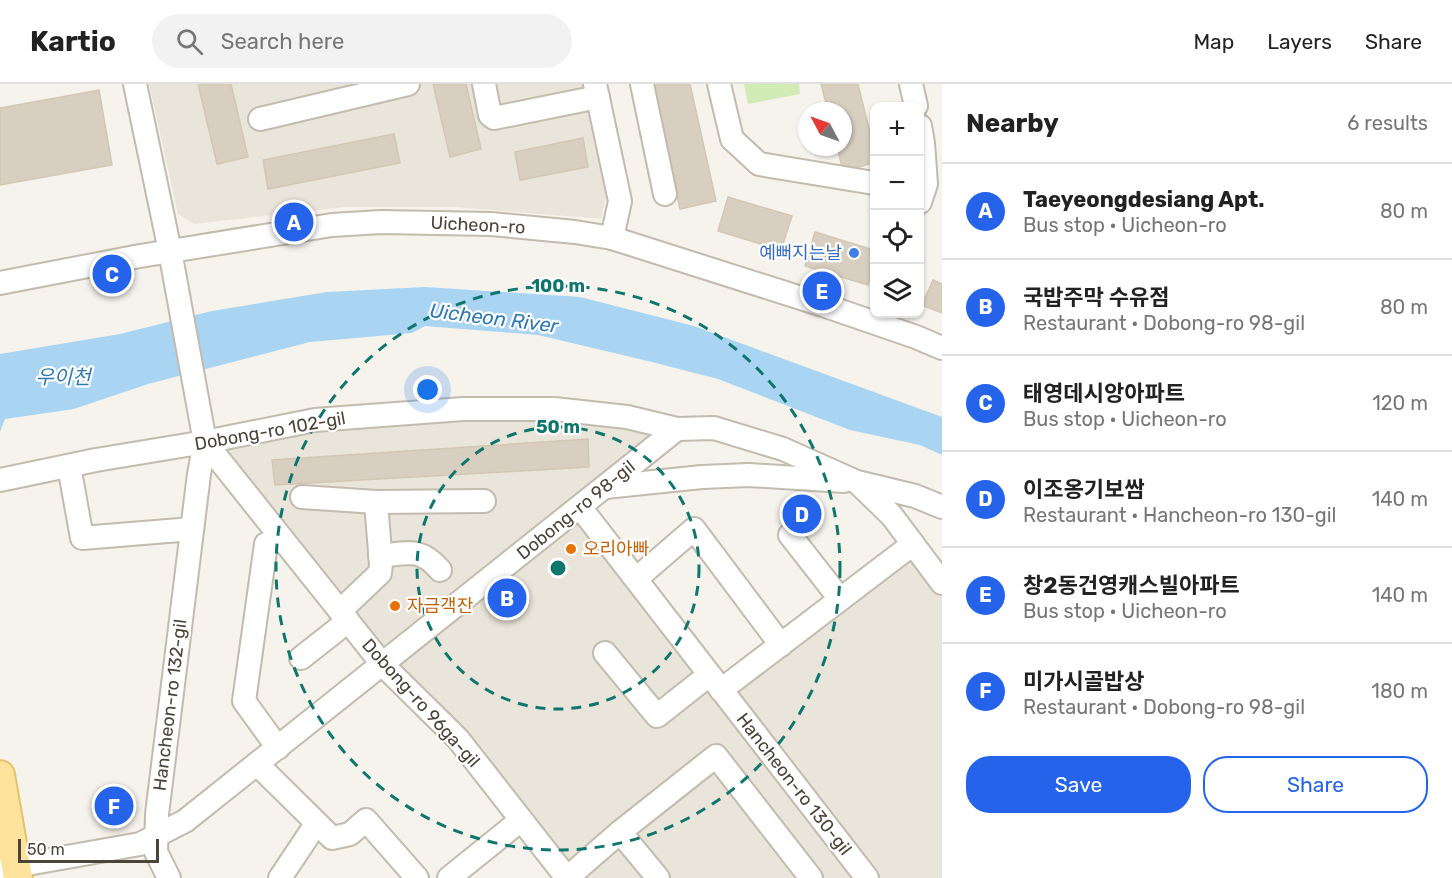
<!DOCTYPE html>
<meta charset="utf-8">
<style>
:root{--surface:#fff;--page:#f2f2f2;--text:#222;--muted:#767676;--line:#e0e0e0;--accent:#2563eb}
body{margin:0;font-family:Rubik,"Noto Sans KR",sans-serif;background:var(--page);color:var(--text)}
.controls{position:absolute;right:18px;top:18px;display:grid;overflow:hidden;border-radius:12px;box-shadow:0 2px 4px #0004}
.controls button{width:54px;height:54px;display:grid;place-items:center;padding:0;border:0;border-bottom:2px solid var(--line);background:var(--surface);color:var(--text);font:30px sans-serif}
.compass{position:absolute;left:798px;top:18px;width:54px;height:54px;border-radius:50%;background:var(--surface);box-shadow:0 2px 4px #0004;rotate:311deg}
.scale{position:absolute;left:18px;bottom:15px;width:141px;box-sizing:border-box;padding-left:6px;border:3px solid #4b4439;border-top:0;font-size:16px;line-height:21px;white-space:nowrap;color:#4b4439;-webkit-text-stroke:4px #fff;paint-order:stroke}
.you{position:absolute;left:428px;top:306px;width:21px;height:21px;margin:-15px;border:4px solid #fff;border-radius:50%;background:#1a73e8;box-shadow:0 0 0 9px #1a73e833}
.badge{display:grid;place-items:center;width:39px;height:39px;border-radius:50%;background:var(--accent);color:#fff;font-size:20px;font-weight:700}
.pin{position:absolute;translate:-50% -50%;border:3px solid #fff;box-shadow:0 2px 6px #0006}
.list{margin:0;padding:0;list-style:none}
h2{display:flex;justify-content:space-between;align-items:center;height:78px;margin:0;padding:0 24px;font-size:26px}
h2 small{font-size:20px;font-weight:400;color:var(--muted)}
.list li{display:grid;grid-template-columns:39px 1fr auto;gap:18px;align-items:center;box-sizing:border-box;height:96px;padding:0 24px;border-top:2px solid var(--line)}
.list b{display:block;font-size:22px;white-space:nowrap}
.list p{margin:0;font-size:20px;white-space:nowrap;color:var(--muted)}
.list em{font-size:20px;font-style:normal;color:var(--muted)}
.actions{display:flex;gap:12px;padding:18px 24px}
.actions a{flex:1;padding:14px 0;border:2px solid var(--accent);border-radius:24px;text-align:center;font-size:21px;color:var(--accent)}
.actions .main{background:var(--accent);color:#fff}
.icon{flex:none;width:33px;height:33px;fill:none;stroke:currentColor;stroke-width:2;stroke-linecap:round;stroke-linejoin:round}
.map{position:relative;flex:none;width:942px;height:794px;overflow:hidden}
header{display:flex;align-items:center;gap:36px;box-sizing:border-box;height:84px;padding:0 30px;background:var(--surface);border-bottom:2px solid var(--line)}
header strong{font-size:28px}
nav{display:flex;gap:33px;margin-inline-start:auto;font-size:21px}
.search{width:420px;height:54px;background:var(--page);display:flex;align-items:center;gap:15px;box-sizing:border-box;padding:0 21px;border-radius:33px;color:var(--muted);font-size:22px}
main{display:flex}
aside{flex:1;background:var(--surface)}
.map>svg:first-child{display:block}
.residential{fill:#eae5da}
.green{fill:#d2eab5}
.water{fill:#a9d4f2}
.building{fill:#d8cfc1;stroke:#d3c7b4;stroke-width:1.5}
.lines{fill:none;stroke-linecap:round;stroke-linejoin:round}
.minor-casing{stroke:#c2bbae;stroke-width:26}
.major-casing{stroke:#e6c16a;stroke-width:32}
.minor{stroke:#fff;stroke-width:22}
.major{stroke:#ffe39c;stroke-width:28}
.ring{fill:none;stroke:#0f766e;stroke-width:3;stroke-dasharray:10 8}
.shop-dot{fill:#3f7fe0;stroke:#fff;stroke-width:2}
.food-dot{fill:#e8710a;stroke:#fff;stroke-width:2}
.labels{text-anchor:middle;dominant-baseline:central;stroke-width:4.5;stroke-linejoin:round;paint-order:stroke}
.street-label{font-size:18px;fill:#4b4439;stroke:#fff}
.shop-label{font-size:18px;fill:#366cbe;stroke:#fff;text-anchor:end}
.food-label{font-size:18px;fill:#c56008;stroke:#fff;text-anchor:start}
.water-label{font-size:20px;font-style:italic;fill:#2e7ab2;stroke:#fff}
.centre{fill:#0f766e;stroke:#fff;stroke-width:3}
.ring-label{font-size:18px;text-anchor:middle;font-weight:bold;fill:#0f766e;stroke:#fff;stroke-width:4.5;stroke-linejoin:round;paint-order:stroke}
</style>
<header>
<strong>Kartio</strong>
<div class="search"><svg class="icon" aria-label="search" viewBox="0 0 24 24"><circle cx="10" cy="10" r="6"/><path d="M15 15l6 6"/></svg>Search here</div>
<nav><a>Map</a><a>Layers</a><a>Share</a></nav>
</header>
<main>
<div class="map">
<svg width="942" height="794" viewBox="0 0 942 794">
<rect width="100%" height="100%" fill="#f6f3ec"/>
<g class="residential">
<path d="M 149,0 L 583,0 L 607,109 L 601,135 L 456,123 L 345,123 L 194,140 L 178,130 Z"/>
<path d="M 463,325 L 677,345 L 581,423 L 721,606 L 913,460 L 942,500 L 942,794 L 567,794 L 205,358 Z"/>
</g>
<path class="green" d="M 744,0 L 799,0 L 800,10 L 748,20 Z"/>
<path class="water" d="M 425,203 L 580,213 L 694,242 L 942,333 L 942,371 L 920,361 L 850,346 L 718,295 L 652,278 L 538,251 L 425,242 L 412,249 L 310,258 L 148,300 L 74,325 L 5,335 L 0,348 L 0,270 L 120,250 L 212,227 L 327,208 Z"/>
<g class="building">
<path d="M 198,0 L 231,0 L 248,73 L 217,80 Z"/>
<path d="M 433,0 L 466,0 L 481,65 L 450,73 Z"/>
<path d="M 653,0 L 690,0 L 716,117 L 680,125 Z"/>
<path d="M 821,0 L 858,0 L 874,65 L 874,79 L 843,87 L 837,63 L 843,63 L 843,27 L 828,27 Z"/>
<path d="M 99,6 L 112,81 L 0,101 L 0,24 Z"/>
<path d="M 394,50 L 400,79 L 268,105 L 263,76 Z"/>
<path d="M 583,54 L 588,83 L 520,96 L 515,68 Z"/>
<path d="M 728,113 L 792,132 L 781,166 L 718,147 Z"/>
<path d="M 815,148 L 874,166 L 874,180 L 868,201 L 805,182 Z"/>
<path d="M 933,196 L 942,200 L 942,229 L 922,221 Z"/>
<path d="M 588,355 L 589,383 L 275,401 L 272,376 Z"/>
</g>
<g class="lines">
<g class="minor-casing">
<g id="minor">
<path d="M 135,0 L 170,167 L 205,358 L 199,390 L 157,730 L 156,768 L 169,794"/>
<path d="M 484,0 L 490,31 L 494,34 L 598,13"/>
<path d="M 595,0 L 620,117 L 612,154"/>
<path d="M 642,0 L 665,110"/>
<path d="M 719,0 L 732,55 L 759,80 L 874,99"/>
<path d="M 911,0 L 916,22"/>
<path d="M 260,35 L 408,0"/>
<path d="M 920,42 L 923,59 L 926,100 L 920,118"/>
<path d="M 0,199 L 140,172 L 332,141 L 381,138 L 491,140 L 575,148 L 612,154 L 823,221 L 916,253 L 942,264"/>
<path d="M 205,358 L 383,581 L 458,655 L 567,794"/>
<path d="M 69,382 L 82,454 L 192,445"/>
<path d="M 0,396 L 96,376 L 205,358 L 315,336 L 463,325 L 554,325 L 627,333 L 677,345 L 714,344 L 783,365 L 857,398 L 915,412 L 942,423"/>
<path d="M 858,399 L 892,432 L 942,499"/>
<path d="M 605,403 L 702,393 L 749,391 L 844,397"/>
<path d="M 302,413 L 376,418 L 381,480 L 380,489 L 340,527"/>
<path d="M 376,418 L 484,417"/>
<path d="M 580,423 L 867,794"/>
<path d="M 790,451 L 840,515"/>
<path d="M 266,460 L 244,617 L 278,664"/>
<path d="M 380,472 C 408,469 420,463 440,486"/>
<path d="M 636,495 L 694,445 L 781,561"/>
<path d="M 605,569 L 657,632 L 709,591"/>
<path d="M 301,574 L 348,537"/>
<path d="M 721,606 L 913,460"/>
<path d="M 257,680 L 332,754 L 350,750 L 366,736 L 417,794"/>
<path d="M 620,748 L 658,794"/>
<path d="M 16,782 L 140,760 L 185,737 L 677,345"/>
<path d="M 0,785 L 2,794"/>
<path d="M 280,794 L 316,740"/>
<path d="M 449,794 L 521,736"/>
<path d="M 567,794 L 620,748 L 716,672 L 811,794"/>
</g>
</g>
<g class="major-casing">
<path id="major" d="M 0,691 L 18,794"/>
</g>
<use href="#minor" class="minor"/>
<use href="#major" class="major"/>
</g>
<g class="ring">
<circle cx="558" cy="484" r="141"/>
<circle cx="558" cy="484" r="282"/>
</g>
<circle class="shop-dot" cx="854" cy="169" r="6"/>
<g class="food-dot">
<circle cx="571" cy="465" r="6"/>
<circle cx="395" cy="522" r="6"/>
</g>
<g class="labels">
<g class="street-label">
<text transform="translate(478 141) rotate(3)">Uicheon-ro</text>
<text transform="translate(270 347) rotate(-10)">Dobong-ro 102-gil</text>
<text transform="translate(576 426) rotate(-39)">Dobong-ro 98-gil</text>
<text transform="translate(421 619) rotate(48)">Dobong-ro 96ga-gil</text>
<text transform="translate(170 621) rotate(-83)">Hancheon-ro 132-gil</text>
<text transform="translate(794 700) rotate(52)">Hancheon-ro 130-gil</text>
</g>
<g class="shop-label">
<text x="842" y="169">예뻐지는날</text>
</g>
<g class="food-label">
<text x="583" y="465">오리아빠</text>
<text x="407" y="522">자금객잔</text>
</g>
<g class="water-label">
<text transform="translate(494 234) rotate(7)">Uicheon River</text>
<text x="63" y="293">우이천</text>
</g>
</g>
<circle cx="558" cy="484" r="9" class="centre"/>
<g class="ring-label">
<text x="558" y="208">100 m</text>
<text x="558" y="349">50 m</text>
</g>
</svg>
<div class="controls">
<button>+</button>
<button>−</button>
<button><svg class="icon" aria-label="locate" viewBox="0 0 24 24"><circle cx="12" cy="12" r="6"/><path d="M12 2v4M12 18v4M2 12h4M18 12h4"/></svg></button>
<button><svg class="icon" aria-label="layers" viewBox="0 0 24 24"><path d="M12 4l9 5-9 5-9-5zM3 14l9 5 9-5"/></svg></button>
</div>
<svg class="compass" viewBox="-18 -18 36 36"><path d="M0-13l5 13h-10z" fill="#e53935"/><path d="M0 13l5-13h-10z" fill="#767676"/></svg>
<div class="scale">50 m</div>
<div class="you"></div>
<div class="pin badge" style="left:294px;top:138px">A</div>
<div class="pin badge" style="left:507px;top:514px">B</div>
<div class="pin badge" style="left:112px;top:190px">C</div>
<div class="pin badge" style="left:802px;top:430px">D</div>
<div class="pin badge" style="left:822px;top:207px">E</div>
<div class="pin badge" style="left:114px;top:722px">F</div>
</div>
<aside>
<h2>Nearby<small>6 results</small></h2>
<ul class="list">
<li><span class="badge">A</span><div><b>Taeyeongdesiang Apt.</b><p>Bus stop · Uicheon-ro</p></div><em>80 m</em></li>
<li><span class="badge">B</span><div><b>국밥주막 수유점</b><p>Restaurant · Dobong-ro 98-gil</p></div><em>80 m</em></li>
<li><span class="badge">C</span><div><b>태영데시앙아파트</b><p>Bus stop · Uicheon-ro</p></div><em>120 m</em></li>
<li><span class="badge">D</span><div><b>이조옹기보쌈</b><p>Restaurant · Hancheon-ro 130-gil</p></div><em>140 m</em></li>
<li><span class="badge">E</span><div><b>창2동건영캐스빌아파트</b><p>Bus stop · Uicheon-ro</p></div><em>140 m</em></li>
<li><span class="badge">F</span><div><b>미가시골밥상</b><p>Restaurant · Dobong-ro 98-gil</p></div><em>180 m</em></li>
</ul>
<div class="actions"><a class="main">Save</a><a>Share</a></div>
</aside>
</main>
